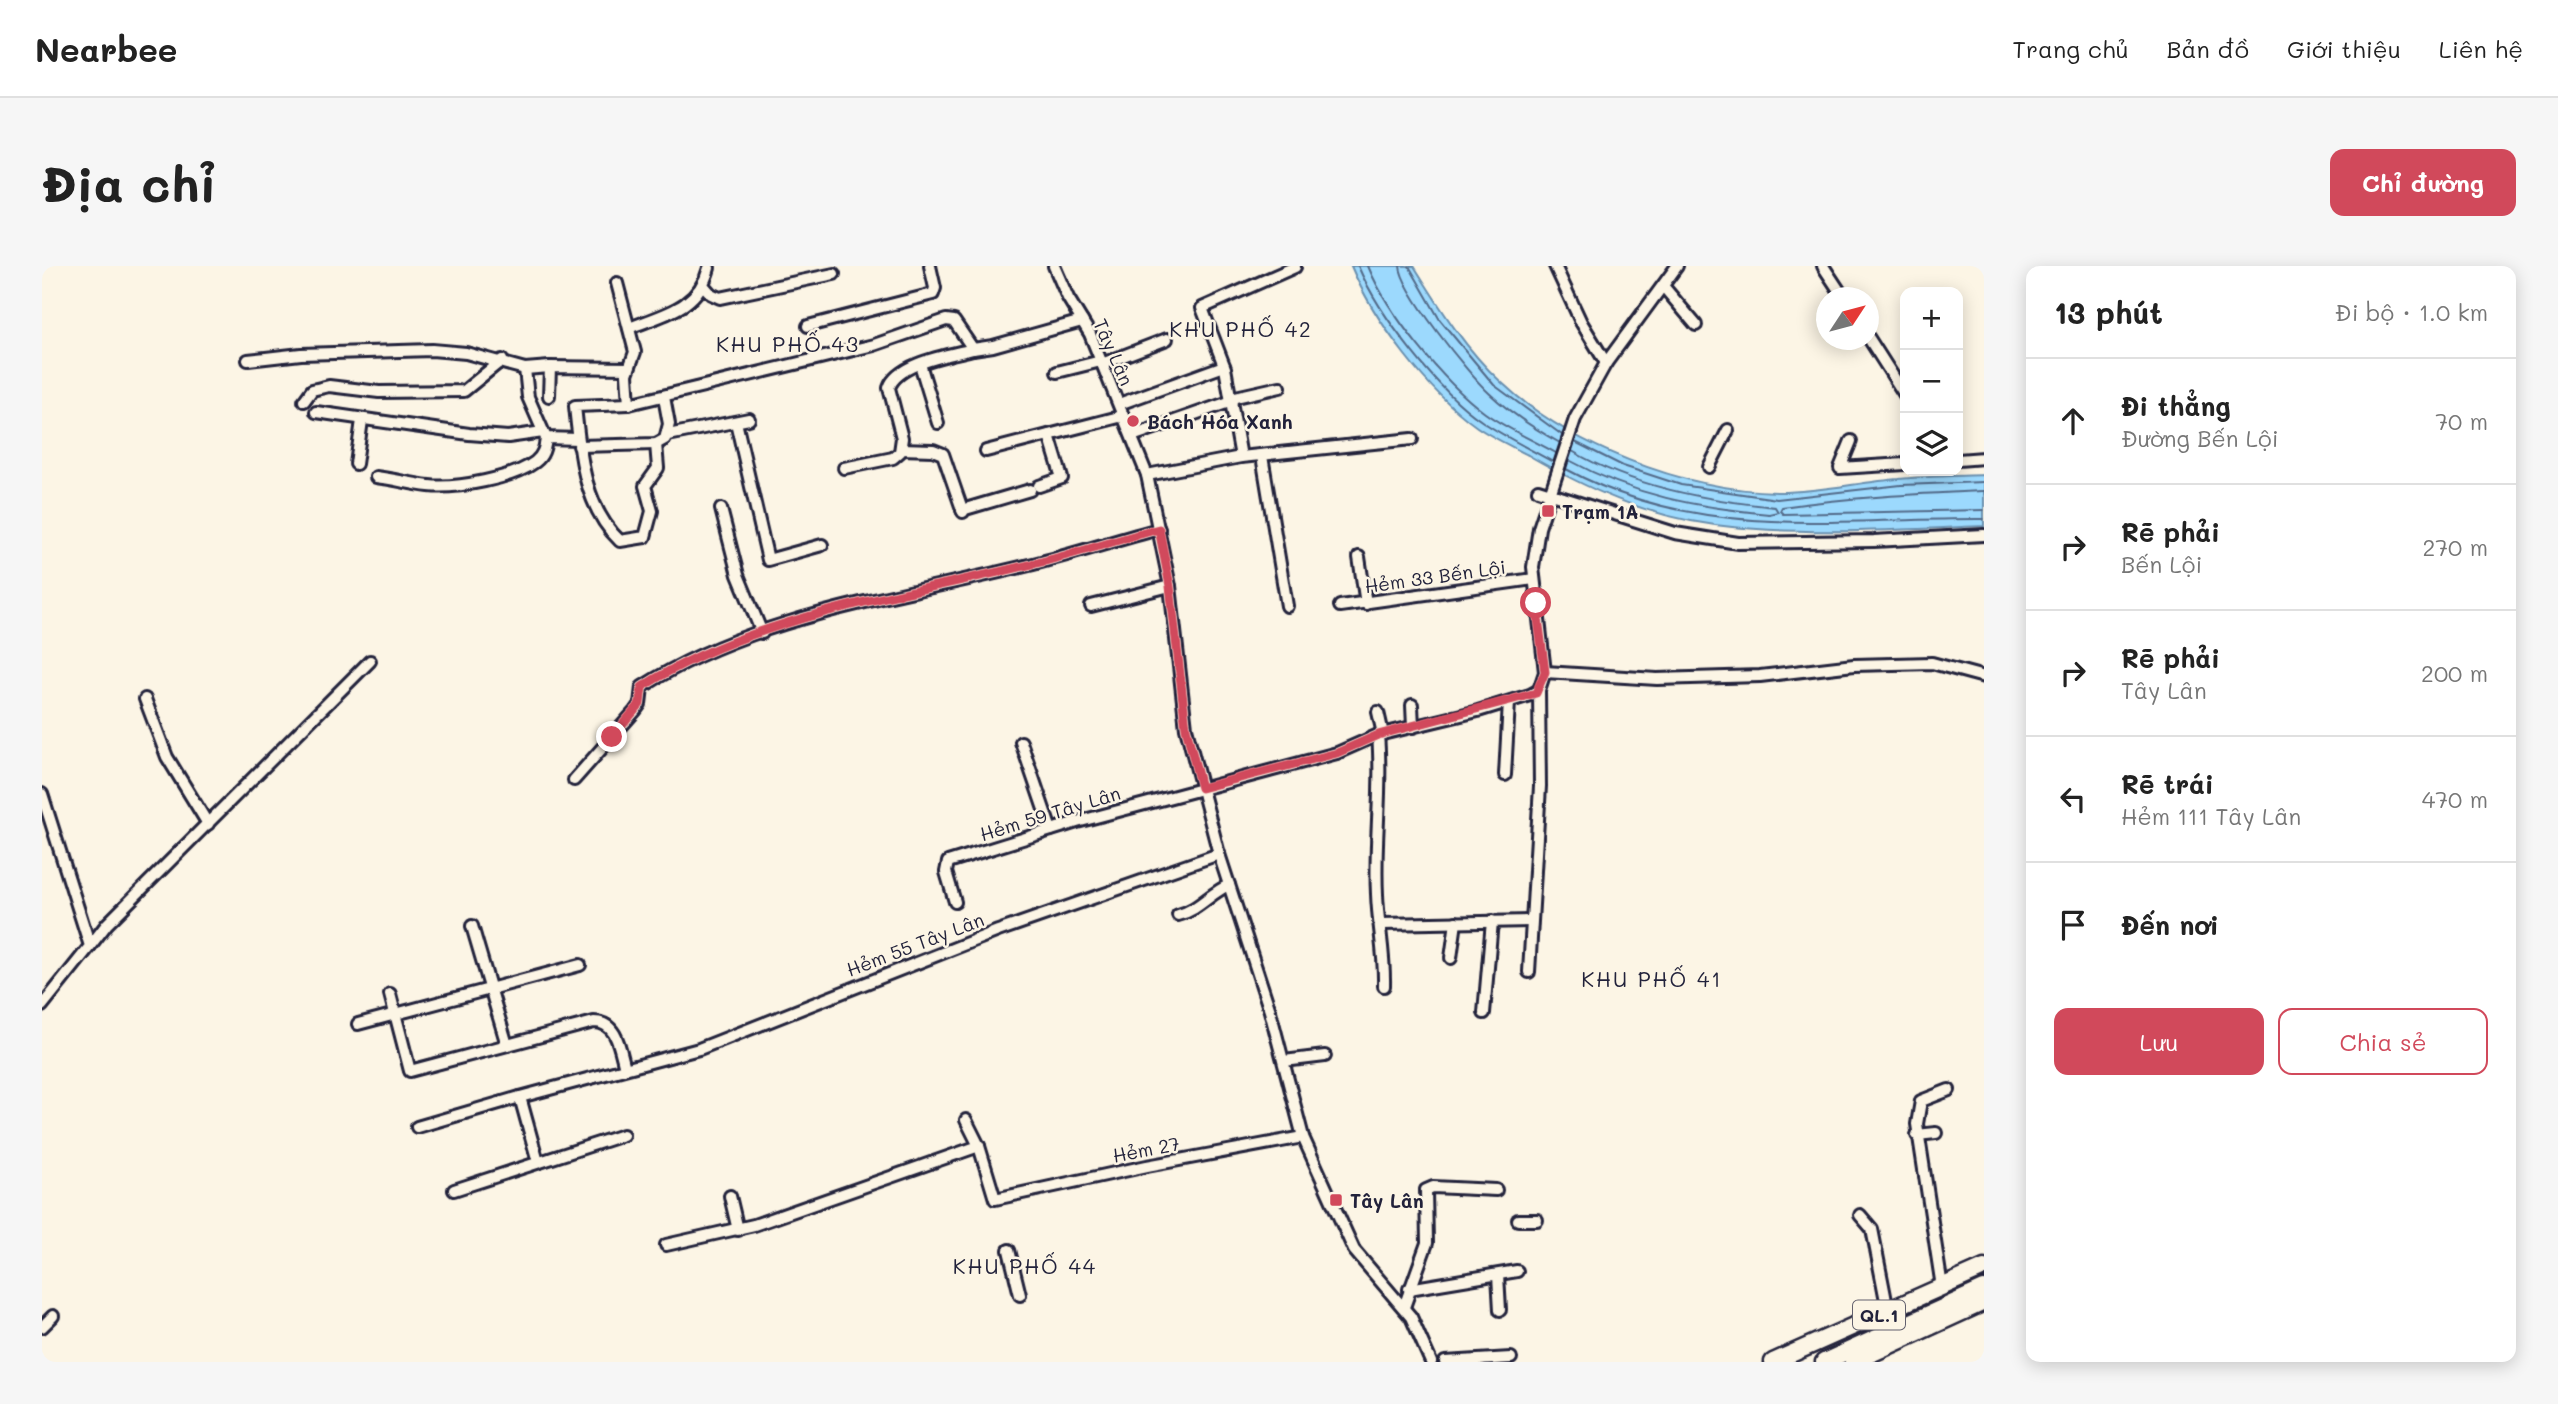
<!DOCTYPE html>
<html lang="vi">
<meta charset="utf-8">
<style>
:root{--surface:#fff;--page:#f6f6f6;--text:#222;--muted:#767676;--line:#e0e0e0;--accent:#d1495b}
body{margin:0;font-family:Mali,sans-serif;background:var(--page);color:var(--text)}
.controls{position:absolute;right:21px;top:21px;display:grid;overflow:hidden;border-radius:14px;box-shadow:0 4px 18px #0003}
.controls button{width:63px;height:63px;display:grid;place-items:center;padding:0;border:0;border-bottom:2px solid var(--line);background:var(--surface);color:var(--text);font:35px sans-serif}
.compass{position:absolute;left:1774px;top:21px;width:63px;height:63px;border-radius:50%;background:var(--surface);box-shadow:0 4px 18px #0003;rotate:54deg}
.stop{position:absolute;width:21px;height:21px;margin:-16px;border:5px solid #d1495b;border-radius:50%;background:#fff}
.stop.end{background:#d1495b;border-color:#fff;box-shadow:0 2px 7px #0008}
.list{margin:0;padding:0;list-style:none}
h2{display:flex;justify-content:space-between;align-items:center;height:91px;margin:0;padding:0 28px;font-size:30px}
h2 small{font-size:23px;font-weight:400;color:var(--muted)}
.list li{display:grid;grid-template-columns:46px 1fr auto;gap:21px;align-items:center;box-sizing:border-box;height:126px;padding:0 28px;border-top:2px solid var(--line)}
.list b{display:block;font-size:26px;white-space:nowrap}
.list p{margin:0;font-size:23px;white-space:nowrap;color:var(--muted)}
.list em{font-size:23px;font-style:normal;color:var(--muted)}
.actions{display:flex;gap:14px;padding:21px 28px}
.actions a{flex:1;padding:16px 0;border:2px solid var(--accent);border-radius:14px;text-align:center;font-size:24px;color:var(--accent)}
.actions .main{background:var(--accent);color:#fff}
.icon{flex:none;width:38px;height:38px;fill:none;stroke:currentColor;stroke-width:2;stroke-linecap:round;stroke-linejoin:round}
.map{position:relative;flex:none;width:1942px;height:1096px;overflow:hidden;border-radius:14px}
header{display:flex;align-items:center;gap:42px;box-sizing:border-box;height:98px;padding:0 35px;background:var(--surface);border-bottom:2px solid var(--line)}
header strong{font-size:33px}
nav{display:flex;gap:38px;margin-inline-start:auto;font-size:24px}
.intro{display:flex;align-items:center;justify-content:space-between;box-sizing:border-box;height:168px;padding:0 42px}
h1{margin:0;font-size:49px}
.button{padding:18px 32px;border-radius:14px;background:var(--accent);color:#fff;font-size:24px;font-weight:700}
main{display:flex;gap:42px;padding:0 42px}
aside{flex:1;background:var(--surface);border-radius:14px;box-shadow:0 4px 18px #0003}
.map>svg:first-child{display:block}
.water{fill:#9cd9fd;stroke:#6b90af;stroke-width:2}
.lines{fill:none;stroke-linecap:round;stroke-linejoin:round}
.shore{stroke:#536b89;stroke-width:2}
.minor-casing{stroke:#22223b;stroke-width:16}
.highway-casing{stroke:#22223b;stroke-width:21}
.minor{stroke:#fcf5e5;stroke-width:10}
.highway{stroke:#fcf5e5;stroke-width:16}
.route{stroke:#d1495b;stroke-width:9}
.poi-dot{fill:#d1495b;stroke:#fcf5e5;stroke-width:2.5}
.labels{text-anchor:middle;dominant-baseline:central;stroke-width:5;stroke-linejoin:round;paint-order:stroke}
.shield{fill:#fcf5e5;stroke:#63616e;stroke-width:2}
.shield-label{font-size:18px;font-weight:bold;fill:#22223b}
.street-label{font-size:19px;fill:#22223b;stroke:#fcf5e5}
.poi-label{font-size:19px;font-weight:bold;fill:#22223b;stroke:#fcf5e5;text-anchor:start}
.neighbourhood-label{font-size:21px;letter-spacing:2px;fill:#22223b;stroke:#fcf5e5}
</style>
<header>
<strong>Nearbee</strong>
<nav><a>Trang chủ</a><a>Bản đồ</a><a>Giới thiệu</a><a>Liên hệ</a></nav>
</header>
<div class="intro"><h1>Địa chỉ</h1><a class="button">Chỉ đường</a></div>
<main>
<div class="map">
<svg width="1942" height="1096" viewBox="0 0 1942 1096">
<rect width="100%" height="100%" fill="#fcf5e5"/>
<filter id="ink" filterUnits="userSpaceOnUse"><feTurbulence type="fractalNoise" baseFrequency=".0143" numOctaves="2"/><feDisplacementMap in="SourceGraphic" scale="14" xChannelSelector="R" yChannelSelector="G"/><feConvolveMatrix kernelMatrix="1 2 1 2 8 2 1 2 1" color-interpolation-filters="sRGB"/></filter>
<g filter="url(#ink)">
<path class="water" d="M 1309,0 L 1372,0 C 1397,40 1423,83 1458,115 C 1526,180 1641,224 1735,226 C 1773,227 1818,216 1857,213 C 1885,210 1914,210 1942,209 L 1942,260 C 1853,264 1761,270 1673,259 C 1604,250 1545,223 1486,189 C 1469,180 1451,172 1435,161 C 1386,126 1332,55 1309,0 Z"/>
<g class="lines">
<g class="shore">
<path d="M 1316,0 C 1337,49 1396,126 1441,156 C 1463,171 1488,183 1511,196"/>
<path d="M 1326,0 C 1346,48 1401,116 1443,147 C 1465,163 1491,174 1514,187"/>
<path d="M 1358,0 C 1359,24 1427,109 1447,127 C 1468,147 1493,163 1518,177"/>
<path d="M 1367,0 L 1398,54 L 1452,119 L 1520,169"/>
<path d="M 1533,176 L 1581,200 L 1639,219 L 1735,233 L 1859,219 L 1942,216"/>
<path d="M 1527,194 C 1592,230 1654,241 1727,248 L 1736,246 L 1733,241 C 1663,234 1591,221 1530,185"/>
<path d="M 1524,203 C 1658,276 1797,252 1942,253"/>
<path d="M 1942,225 C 1875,228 1807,231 1740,241 L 1738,245 L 1741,248 L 1942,244"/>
</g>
<g class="minor-casing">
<g id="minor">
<path d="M 1012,0 L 1026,32 L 1048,68 L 1105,209 L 1128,320 L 1144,462 L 1177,588 L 1228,745 L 1261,871 L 1312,984 L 1369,1051 L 1389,1096"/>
<path d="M 1513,0 L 1539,56 L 1564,97"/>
<path d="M 1781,0 L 1802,32"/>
<path d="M 575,17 L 593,86 L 585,108 L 587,138 L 832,79 L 904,54 L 912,55 L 931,83 L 951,80 L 1040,55"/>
<path d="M 662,20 L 669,28 L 678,32 L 792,8"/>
<path d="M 1621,20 L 1654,59"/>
<path d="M 766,60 L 891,28 L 893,22 L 888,0"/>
<path d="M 587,62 C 622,48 656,43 667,2"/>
<path d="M 1826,71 L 1863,129"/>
<path d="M 206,94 L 259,88 L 390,84 L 424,87 L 483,103 L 508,101"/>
<path d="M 878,98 L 896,157"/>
<path d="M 1060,98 L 1125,73"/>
<path d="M 483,103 L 486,131 L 504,172 L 536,173"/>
<path d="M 1015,106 L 1059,95"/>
<path d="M 507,130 L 508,101 L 587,102"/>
<path d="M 1189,132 L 1238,121"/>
<path d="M 262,135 L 270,124 L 287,120 L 337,126 L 422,125 L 460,94"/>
<path d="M 587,138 L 533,140 C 538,188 542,241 578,275 L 603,271 L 610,245 L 603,220 L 616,202 L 614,178"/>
<path d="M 1077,138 L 1182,100"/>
<path d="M 274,146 L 427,168 L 466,171 L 501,166"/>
<path d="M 694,156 L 726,294 L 780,279"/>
<path d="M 626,169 L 707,153"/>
<path d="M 1090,170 L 1190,135"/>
<path d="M 1809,175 L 1798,202 L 1863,198"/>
<path d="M 537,180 L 614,178 L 623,173 L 627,158 L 622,131"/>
<path d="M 859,183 L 891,184 L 901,188 L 921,246"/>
<path d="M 944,185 L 1081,150"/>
<path d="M 1220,190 L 1245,340"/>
<path d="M 1199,191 L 1183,102 L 1160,42 L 1253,1"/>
<path d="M 1916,194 L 1942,192"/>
<path d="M 314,198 L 320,154"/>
<path d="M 1667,201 L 1686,164"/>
<path d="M 802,202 L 851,192 L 858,186 L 860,172 L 847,122 C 855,97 908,89 931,83"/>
<path d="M 1105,209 L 1199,191 L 1370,173"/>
<path d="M 334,211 C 352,213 369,218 387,220 C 414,223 472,212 493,196 C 501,190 503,182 504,172"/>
<path d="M 997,220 L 1020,212 L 1007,169"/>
<path d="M 1496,224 L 1633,267 L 1696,277 L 1832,275 L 1942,269"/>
<path d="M 679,243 L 696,309 L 720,367"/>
<path d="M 920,244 L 988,224"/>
<path d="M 1317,291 L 1324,338"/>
<path d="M 1049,340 L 1128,320"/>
<path d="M 1298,340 L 1492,313"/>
<path d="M 1503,406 L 1615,413 L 1718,410 L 1812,399 L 1890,397 L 1942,411"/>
<path d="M 103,433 L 125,491 L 166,558"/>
<path d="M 1370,439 L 1371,461"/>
<path d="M 1336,446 L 1341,468"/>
<path d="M 1336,469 C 1341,522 1332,575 1335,628 C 1336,659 1343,688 1342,720"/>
<path d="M 979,476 L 1009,564"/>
<path d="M 1463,509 L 1467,436"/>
<path d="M 532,514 L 593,445 L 598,438 L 600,421 C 717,346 868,330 999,296 C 1039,286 1078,273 1117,263"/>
<path d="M 0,528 L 48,680 L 0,740"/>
<path d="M 913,636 L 904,606 L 906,596 L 1035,556 L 1295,487 L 1336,469 L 1436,445 L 1488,429 L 1497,424"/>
<path d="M 1136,649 C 1157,644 1168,627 1187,619"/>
<path d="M 1340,658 L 1489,655"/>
<path d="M 430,660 L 465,779"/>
<path d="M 48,680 L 65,658 L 328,395"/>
<path d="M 1409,692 L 1414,656"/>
<path d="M 1487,706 L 1498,520 L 1497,424 L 1503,406 L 1491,301 L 1497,262 L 1533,153 L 1564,97 L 1635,0"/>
<path d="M 348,728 L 368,805 L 552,756 C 576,756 578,785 583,802"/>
<path d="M 1442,747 L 1450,655"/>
<path d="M 316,758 L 538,699"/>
<path d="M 1242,795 L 1283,790"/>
<path d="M 478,831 L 657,783 L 956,665 L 1177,588"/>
<path d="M 924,854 L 937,880 L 953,933 L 1105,900 L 1261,871"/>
<path d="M 375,861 L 478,831 L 496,896"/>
<path d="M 1875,869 L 1894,867"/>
<path d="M 412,924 L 581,869"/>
<path d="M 688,930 L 696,964"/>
<path d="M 1818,949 L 1830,963 L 1846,1045"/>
<path d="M 1476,954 L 1495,954"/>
<path d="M 624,979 L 712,959 L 937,880"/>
<path d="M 967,984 L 978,1029"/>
<path d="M 1456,1009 L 1458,1044"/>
<path d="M 1900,1021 L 1875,858 L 1879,835 L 1907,824"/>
<path d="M 1367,1023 L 1475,1005"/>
<path d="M 1362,1041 L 1385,977 L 1384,924 L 1391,921 L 1454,924"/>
<path d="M 0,1061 L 11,1050"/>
<path d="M 1403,1096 L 1469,1092"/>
</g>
</g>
<g class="highway-casing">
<g id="highway">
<path d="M 1731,1096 L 1942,1002"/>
<path d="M 1782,1096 L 1942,1023"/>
<path d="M 1811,1096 L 1942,1036"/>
</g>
</g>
<use href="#minor" class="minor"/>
<use href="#highway" class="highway"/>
</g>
</g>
<g class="lines" filter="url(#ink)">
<path class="route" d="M 570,471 L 598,438 L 600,421 C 717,347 868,329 999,296 C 1039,286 1078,273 1117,263 L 1128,320 L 1144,462 L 1159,522 L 1295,487 L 1336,469 L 1494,427 L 1503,406 L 1494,337"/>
</g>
<g class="poi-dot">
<circle cx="1091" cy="155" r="7"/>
<rect x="1499" y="238" width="14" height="14" rx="3.5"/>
<rect x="1287" y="927" width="14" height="14" rx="3.5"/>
</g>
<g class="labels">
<rect class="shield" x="1811" y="1034.5" width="52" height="29" rx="5"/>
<g class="shield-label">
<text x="1837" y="1049">QL.1</text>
</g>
<g class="street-label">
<text transform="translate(1072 86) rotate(66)">Tây Lân</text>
<text transform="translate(1393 310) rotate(-8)">Hẻm 33 Bến Lội</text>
<text transform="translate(1008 547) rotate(-17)">Hẻm 59 Tây Lân</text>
<text transform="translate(873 678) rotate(-21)">Hẻm 55 Tây Lân</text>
<text transform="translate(1104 883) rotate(-11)">Hẻm 27</text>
</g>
<g class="poi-label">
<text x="1105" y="155">Bách Hóa Xanh</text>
<text x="1520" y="245">Trạm 1A</text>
<text x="1308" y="934">Tây Lân</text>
</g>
<g class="neighbourhood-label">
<text x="1199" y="62">KHU PHỐ 42</text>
<text x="746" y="77">KHU PHỐ 43</text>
<text x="1610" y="712">KHU PHỐ 41</text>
<text x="983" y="999">KHU PHỐ 44</text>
</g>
</g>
</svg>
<div class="controls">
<button>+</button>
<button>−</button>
<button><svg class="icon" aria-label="layers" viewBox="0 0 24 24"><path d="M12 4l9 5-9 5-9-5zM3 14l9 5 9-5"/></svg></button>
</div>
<svg class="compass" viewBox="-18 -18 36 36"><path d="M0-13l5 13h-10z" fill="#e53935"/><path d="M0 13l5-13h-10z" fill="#767676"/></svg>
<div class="stop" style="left:1494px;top:337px"></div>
<div class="stop end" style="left:570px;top:471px"></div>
</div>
<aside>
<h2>13 phút<small>Đi bộ · 1.0 km</small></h2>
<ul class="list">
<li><svg class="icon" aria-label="ahead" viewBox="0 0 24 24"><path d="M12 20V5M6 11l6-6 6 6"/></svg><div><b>Đi thẳng</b><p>Đường Bến Lội</p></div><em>70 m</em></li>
<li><svg class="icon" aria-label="right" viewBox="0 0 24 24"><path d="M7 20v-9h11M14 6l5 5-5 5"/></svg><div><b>Rẽ phải</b><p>Bến Lội</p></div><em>270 m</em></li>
<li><svg class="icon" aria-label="right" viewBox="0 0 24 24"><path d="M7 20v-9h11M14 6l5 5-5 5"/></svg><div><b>Rẽ phải</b><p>Tây Lân</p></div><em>200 m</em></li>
<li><svg class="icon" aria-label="left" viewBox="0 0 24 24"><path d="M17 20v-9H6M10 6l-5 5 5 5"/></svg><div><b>Rẽ trái</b><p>Hẻm 111 Tây Lân</p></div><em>470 m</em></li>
<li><svg class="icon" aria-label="arrive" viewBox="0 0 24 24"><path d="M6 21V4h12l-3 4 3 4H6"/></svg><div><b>Đến nơi</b></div></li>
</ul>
<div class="actions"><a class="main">Lưu</a><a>Chia sẻ</a></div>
</aside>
</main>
